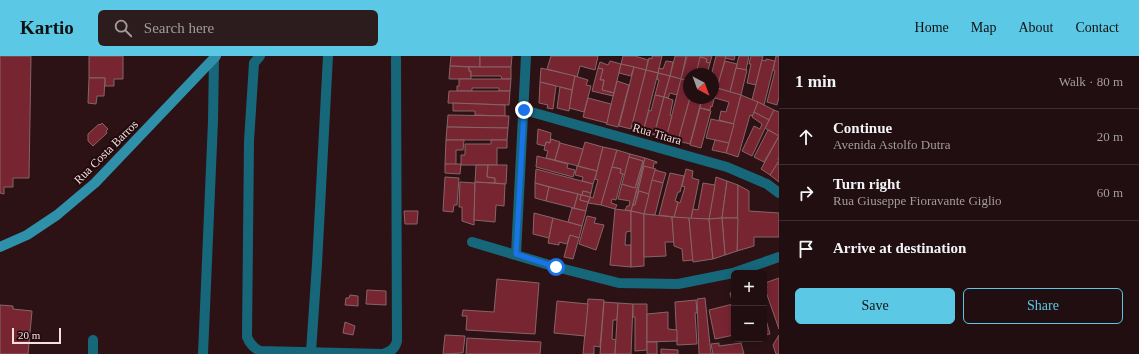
<!DOCTYPE html>
<meta charset="utf-8">
<style>
:root{--surface:#210e10;--page:#2d1c1e;--text:#f1f3f6;--muted:#a29c9f;--line:#3e2e30;--accent:#5bc8e6}
body{margin:0;font-family:"Times New Roman",serif;background:var(--page);color:var(--text)}
.controls{position:absolute;right:12px;bottom:12px;display:grid;overflow:hidden;border-radius:6px;box-shadow:0 2px 10px #0003}
.controls button{width:36px;height:36px;display:grid;place-items:center;padding:0;border:0;border-bottom:1px solid var(--line);background:var(--surface);color:var(--text);font:20px sans-serif}
.compass{position:absolute;left:683px;top:12px;width:36px;height:36px;border-radius:50%;background:var(--surface);box-shadow:0 2px 10px #0003;rotate:139deg}
.scale{position:absolute;left:12px;bottom:10px;width:49px;box-sizing:border-box;padding-left:4px;border:2px solid #f3e0e1;border-top:0;font-size:11px;line-height:14px;white-space:nowrap;color:#f3e0e1;-webkit-text-stroke:3px #21090c;paint-order:stroke}
.stop{position:absolute;width:12px;height:12px;margin:-9px;border:3px solid #1a73e8;border-radius:50%;background:#fff}
.stop.end{background:#1a73e8;border-color:#fff;box-shadow:0 1px 4px #0008}
.list{margin:0;padding:0;list-style:none}
h2{display:flex;justify-content:space-between;align-items:center;height:52px;margin:0;padding:0 16px;font-size:17px}
h2 small{font-size:13px;font-weight:400;color:var(--muted)}
.list li{display:grid;grid-template-columns:26px 1fr auto;gap:12px;align-items:center;box-sizing:border-box;height:56px;padding:0 16px;border-top:1px solid var(--line)}
.list b{display:block;font-size:15px;white-space:nowrap}
.list p{margin:0;font-size:13px;white-space:nowrap;color:var(--muted)}
.list em{font-size:13px;font-style:normal;color:var(--muted)}
.actions{display:flex;gap:8px;padding:12px 16px}
.actions a{flex:1;padding:9px 0;border:1px solid var(--accent);border-radius:6px;text-align:center;font-size:14px;color:var(--accent)}
.actions .main{background:var(--accent);color:#111}
.icon{flex:none;width:22px;height:22px;fill:none;stroke:currentColor;stroke-width:2;stroke-linecap:round;stroke-linejoin:round}
.map{position:relative;flex:none;width:779px;height:298px;overflow:hidden}
header{display:flex;align-items:center;gap:24px;box-sizing:border-box;height:56px;padding:0 20px;background:var(--accent);color:#111}
header strong{font-size:19px}
nav{display:flex;gap:22px;margin-inline-start:auto;font-size:14px}
.search{width:280px;height:36px;background:var(--page);display:flex;align-items:center;gap:10px;box-sizing:border-box;padding:0 14px;border-radius:6px;color:var(--muted);font-size:15px}
main{display:flex}
aside{flex:1;background:var(--surface)}
.map>svg:first-child{display:block}
.building{fill:#782532;stroke:#866567}
.lines{fill:none;stroke-linecap:round;stroke-linejoin:round}
.street{stroke:#17677b;stroke-width:10}
.secondary{stroke:#2f90aa;stroke-width:10}
.route{stroke:#1a73e8;stroke-width:5}
.labels{text-anchor:middle;dominant-baseline:central;stroke-width:4;stroke-linejoin:round;paint-order:stroke}
.street-label{font-size:12px;fill:#f3e0e1;stroke:#21090c}
</style>
<header>
<strong>Kartio</strong>
<div class="search"><svg class="icon" aria-label="search" viewBox="0 0 24 24"><circle cx="10" cy="10" r="6"/><path d="M15 15l6 6"/></svg>Search here</div>
<nav><a>Home</a><a>Map</a><a>About</a><a>Contact</a></nav>
</header>
<main>
<div class="map">
<svg width="779" height="298" viewBox="0 0 779 298">
<rect width="100%" height="100%" fill="#2c1215"/>
<g class="building">
<path d="M 0,0 L 31,0 L 29,122 L 13,122 L 13,131 L 4,131 L 4,138 L 0,137 Z"/>
<path d="M 89,0 L 123,0 L 123,23 L 114,23 L 114,30 L 105,30 L 105,22 L 89,22 Z"/>
<path d="M 451,0 L 480,0 L 480,11 L 450,10 Z"/>
<path d="M 480,0 L 512,0 L 511,11 L 480,11 Z"/>
<path d="M 551,0 L 598,0 L 595,14 L 580,10 L 577,21 L 547,13 Z"/>
<path d="M 623,0 L 635,0 L 648,4 L 646,14 L 621,8 Z"/>
<path d="M 652,0 L 662,0 L 658,17 L 646,14 L 649,2 L 652,3 Z"/>
<path d="M 675,0 L 686,0 L 681,23 L 670,20 Z"/>
<path d="M 687,0 L 701,0 L 696,18 L 689,18 L 689,25 L 681,23 Z"/>
<path d="M 701,0 L 712,0 L 710,7 L 706,6 L 707,3 L 700,1 Z"/>
<path d="M 716,0 L 726,0 L 717,32 L 713,31 L 713,16 L 712,16 Z"/>
<path d="M 726,0 L 735,0 L 734,4 L 725,2 Z"/>
<path d="M 739,0 L 749,0 L 746,14 L 736,12 Z"/>
<path d="M 751,0 L 763,0 L 756,29 L 747,27 L 751,8 L 749,8 Z"/>
<path d="M 776,0 L 779,0 L 779,41 L 777,49 L 767,46 L 775,15 L 773,14 Z"/>
<path d="M 700,1 L 707,3 L 706,6 L 710,7 L 707,18 L 696,18 Z"/>
<path d="M 766,3 L 775,5 L 764,49 L 752,44 L 762,4 L 766,5 Z"/>
<path d="M 610,5 L 621,8 L 614,37 L 602,34 L 604,24 L 600,24 L 603,13 L 598,12 L 600,6 L 608,9 Z"/>
<path d="M 666,5 L 673,6 L 670,20 L 658,17 L 659,12 L 663,13 Z"/>
<path d="M 725,5 L 737,8 L 730,36 L 717,32 Z"/>
<path d="M 621,8 L 634,11 L 631,20 L 619,17 Z"/>
<path d="M 450,10 L 469,11 L 469,15 L 471,15 L 471,23 L 449,23 Z"/>
<path d="M 469,11 L 511,11 L 511,23 L 502,23 L 501,20 L 471,20 L 471,15 L 469,15 Z"/>
<path d="M 634,11 L 646,14 L 631,73 L 619,70 Z"/>
<path d="M 541,12 L 575,20 L 572,34 L 540,26 Z"/>
<path d="M 598,12 L 603,13 L 600,24 L 604,24 L 602,34 L 614,37 L 613,40 L 592,35 Z"/>
<path d="M 736,12 L 747,14 L 741,39 L 730,36 Z"/>
<path d="M 646,14 L 658,17 L 643,76 L 631,73 Z"/>
<path d="M 658,17 L 670,20 L 664,41 L 655,39 L 659,24 L 657,23 Z"/>
<path d="M 575,20 L 588,24 L 586,29 L 591,30 L 584,56 L 569,52 Z"/>
<path d="M 670,20 L 681,23 L 677,39 L 670,37 L 668,42 L 664,41 Z"/>
<path d="M 89,22 L 105,22 L 104,40 L 97,40 L 96,48 L 88,47 Z"/>
<path d="M 459,23 L 511,23 L 510,35 L 499,35 L 499,32 L 472,32 L 472,35 L 457,35 L 457,30 L 459,30 Z"/>
<path d="M 681,23 L 689,25 L 690,42 L 678,85 L 666,82 Z"/>
<path d="M 617,25 L 629,29 L 618,71 L 606,68 Z"/>
<path d="M 540,26 L 556,30 L 553,53 L 547,52 L 548,49 L 539,47 Z"/>
<path d="M 560,31 L 572,34 L 569,55 L 557,52 Z"/>
<path d="M 713,31 L 717,32 L 712,51 L 711,50 L 710,54 L 700,52 L 702,42 L 713,42 Z"/>
<path d="M 717,32 L 741,39 L 734,68 L 719,64 L 721,55 L 726,56 L 729,46 L 715,42 Z"/>
<path d="M 449,35 L 510,35 L 509,49 L 448,47 Z"/>
<path d="M 655,39 L 664,41 L 654,79 L 643,76 L 649,54 L 651,55 Z"/>
<path d="M 741,39 L 758,46 L 753,60 L 750,59 L 738,101 L 726,97 Z"/>
<path d="M 664,41 L 673,44 L 670,59 L 672,60 L 666,82 L 654,79 Z"/>
<path d="M 588,42 L 611,48 L 607,67 L 583,61 Z"/>
<path d="M 690,42 L 702,42 L 690,88 L 678,85 Z"/>
<path d="M 758,46 L 774,54 L 769,64 L 754,56 Z"/>
<path d="M 453,47 L 505,49 L 505,60 L 475,59 L 475,55 L 453,55 Z"/>
<path d="M 700,52 L 711,55 L 701,92 L 690,89 Z"/>
<path d="M 774,54 L 779,56 L 779,80 L 765,72 Z"/>
<path d="M 754,56 L 769,64 L 752,100 L 742,95 L 754,70 L 760,73 L 762,68 L 752,61 Z"/>
<path d="M 448,59 L 509,60 L 508,72 L 447,71 Z"/>
<path d="M 711,63 L 734,68 L 729,87 L 706,82 Z"/>
<path d="M 102,67 L 108,73 L 106,75 L 107,77 L 93,90 L 88,85 L 88,78 L 99,68 L 100,69 Z"/>
<path d="M 447,71 L 508,72 L 507,84 L 446,84 Z"/>
<path d="M 538,73 L 551,77 L 550,87 L 546,86 L 545,90 L 537,88 Z"/>
<path d="M 768,74 L 779,80 L 764,106 L 754,101 Z"/>
<path d="M 779,80 L 779,101 L 778,102 L 779,105 L 770,119 L 761,113 Z"/>
<path d="M 551,83 L 560,86 L 555,104 L 546,102 L 548,95 L 544,94 L 546,86 L 550,87 Z"/>
<path d="M 446,84 L 464,84 L 463,94 L 456,94 L 456,109 L 445,108 Z"/>
<path d="M 491,84 L 507,84 L 507,92 L 497,92 L 497,109 L 461,109 L 461,99 L 465,99 L 465,88 L 491,88 Z"/>
<path d="M 715,84 L 729,87 L 726,97 L 712,94 Z"/>
<path d="M 585,86 L 603,91 L 597,115 L 578,110 Z"/>
<path d="M 560,87 L 583,93 L 578,110 L 555,104 Z"/>
<path d="M 603,91 L 617,94 L 601,149 L 588,147 L 590,141 L 593,142 L 598,124 L 595,123 Z"/>
<path d="M 617,94 L 630,98 L 625,119 L 620,117 L 621,113 L 612,111 Z"/>
<path d="M 630,98 L 645,102 L 631,155 L 625,154 L 627,150 L 629,150 L 630,145 L 618,143 L 622,128 L 635,132 L 643,105 L 629,101 Z"/>
<path d="M 537,100 L 568,108 L 567,112 L 575,114 L 573,121 L 536,111 Z"/>
<path d="M 629,101 L 643,105 L 635,132 L 622,128 Z"/>
<path d="M 645,102 L 657,106 L 657,107 L 654,107 L 653,113 L 644,110 L 635,149 L 633,149 Z"/>
<path d="M 779,105 L 779,126 L 770,119 Z"/>
<path d="M 445,108 L 461,108 L 460,118 L 445,117 Z"/>
<path d="M 476,109 L 488,109 L 487,121 L 495,122 L 495,127 L 475,126 Z"/>
<path d="M 488,109 L 507,109 L 506,128 L 495,127 L 495,122 L 487,121 Z"/>
<path d="M 577,110 L 597,115 L 593,128 L 582,125 L 583,121 L 575,119 Z"/>
<path d="M 644,110 L 656,113 L 649,138 L 638,135 Z"/>
<path d="M 612,111 L 621,113 L 620,117 L 623,118 L 616,144 L 612,143 L 611,147 L 617,149 L 615,153 L 601,149 Z"/>
<path d="M 536,113 L 593,128 L 591,137 L 583,135 L 582,139 L 581,139 L 535,127 Z"/>
<path d="M 686,113 L 693,115 L 692,122 L 699,124 L 691,163 L 674,161 L 678,146 L 680,147 L 685,131 L 682,130 Z"/>
<path d="M 655,114 L 666,117 L 663,127 L 652,124 Z"/>
<path d="M 670,117 L 684,120 L 680,136 L 678,136 L 675,145 L 678,146 L 674,161 L 659,159 Z"/>
<path d="M 445,121 L 459,122 L 457,149 L 454,149 L 453,156 L 443,155 Z"/>
<path d="M 716,121 L 727,125 L 722,162 L 709,163 Z"/>
<path d="M 652,124 L 663,127 L 655,159 L 644,158 Z"/>
<path d="M 727,125 L 738,129 L 738,162 L 722,162 Z"/>
<path d="M 460,126 L 475,127 L 474,169 L 462,165 L 462,151 L 459,151 Z"/>
<path d="M 475,126 L 505,128 L 504,150 L 496,149 L 495,166 L 474,164 Z"/>
<path d="M 535,127 L 549,131 L 546,145 L 535,142 Z"/>
<path d="M 703,127 L 715,129 L 709,163 L 691,163 L 693,153 L 698,154 Z"/>
<path d="M 738,129 L 749,135 L 749,155 L 779,157 L 779,181 L 754,181 L 754,190 L 737,195 Z"/>
<path d="M 549,131 L 578,138 L 574,152 L 546,145 Z"/>
<path d="M 583,135 L 591,137 L 590,141 L 582,139 Z"/>
<path d="M 639,135 L 649,138 L 644,158 L 631,155 L 633,149 L 635,149 Z"/>
<path d="M 578,138 L 581,139 L 580,144 L 588,146 L 586,155 L 574,152 Z"/>
<path d="M 581,139 L 590,141 L 588,146 L 580,144 Z"/>
<path d="M 572,152 L 586,155 L 582,170 L 568,166 Z"/>
<path d="M 615,153 L 631,155 L 631,175 L 626,176 L 625,189 L 631,189 L 631,211 L 610,209 Z"/>
<path d="M 404,155 L 418,155 L 417,168 L 405,168 Z"/>
<path d="M 631,155 L 644,158 L 644,210 L 631,211 Z"/>
<path d="M 534,157 L 553,162 L 549,182 L 533,178 Z"/>
<path d="M 644,158 L 672,161 L 674,186 L 665,186 L 666,200 L 644,201 Z"/>
<path d="M 587,160 L 596,162 L 594,167 L 604,169 L 596,194 L 579,188 Z"/>
<path d="M 672,161 L 689,162 L 693,204 L 683,205 L 682,193 L 674,190 Z"/>
<path d="M 553,162 L 582,170 L 579,182 L 570,179 L 567,188 L 559,186 L 559,189 L 548,187 Z"/>
<path d="M 689,162 L 709,163 L 713,203 L 693,206 Z"/>
<path d="M 722,162 L 738,162 L 737,195 L 725,199 Z"/>
<path d="M 722,162 L 725,199 L 713,203 L 709,163 Z"/>
<path d="M 570,179 L 579,182 L 573,203 L 564,201 Z"/>
<path d="M 779,222 L 779,273 L 765,233 L 767,232 L 765,227 Z"/>
<path d="M 497,223 L 539,227 L 535,278 L 466,274 L 467,260 L 462,260 L 463,254 L 494,256 Z"/>
<path d="M 367,234 L 386,235 L 386,249 L 366,248 Z"/>
<path d="M 734,236 L 734,253 L 730,237 Z"/>
<path d="M 350,239 L 358,240 L 358,250 L 345,249 L 346,242 L 349,242 Z"/>
<path d="M 705,242 L 711,298 L 713,298 L 699,298 L 697,243 Z"/>
<path d="M 588,243 L 604,244 L 600,291 L 594,290 L 594,298 L 583,298 Z"/>
<path d="M 696,244 L 697,257 L 695,257 L 697,288 L 677,289 L 675,246 Z"/>
<path d="M 557,245 L 588,248 L 585,280 L 554,277 Z"/>
<path d="M 604,246 L 618,247 L 617,264 L 613,264 L 612,283 L 616,284 L 615,298 L 600,298 Z"/>
<path d="M 618,247 L 633,248 L 631,298 L 615,298 Z"/>
<path d="M 633,248 L 647,248 L 647,294 L 635,295 L 635,261 L 633,261 Z"/>
<path d="M 733,248 L 734,279 L 715,283 L 709,254 Z"/>
<path d="M 0,249 L 13,250 L 13,253 L 32,255 L 28,298 L 0,298 Z"/>
<path d="M 668,256 L 668,273 L 677,274 L 677,285 L 647,286 L 647,258 Z"/>
<path d="M 764,257 L 770,278 L 764,279 Z"/>
<path d="M 345,266 L 355,270 L 353,279 L 343,277 Z"/>
<path d="M 445,279 L 465,280 L 463,297 L 443,298 Z"/>
<path d="M 779,279 L 779,298 L 776,298 L 773,289 Z"/>
<path d="M 467,282 L 541,286 L 540,298 L 466,298 Z"/>
<path d="M 740,283 L 752,283 L 741,286 Z"/>
<rect x="647" y="286" width="10" height="12"/>
<path d="M 719,287 L 719,290 L 741,287 L 744,298 L 713,298 L 711,288 Z"/>
<path d="M 661,293 L 678,294 L 678,298 L 661,298 Z"/>
</g>
<g class="lines">
<g class="street">
<path d="M 260,0 L 254,7 L 249,85 L 247,281 C 250,288 253,292 260,295 L 383,298 C 391,295 395,293 397,285 L 396,2"/>
<path d="M 524,54 L 727,111 L 767,128 L 779,137"/>
<path d="M 472,186 L 556,211 L 619,227 L 678,228 L 733,217 L 779,201"/>
<path d="M 516,198 L 526,0"/>
<path d="M 311,296 L 317,208 L 328,0"/>
<path d="M 93,298 L 93,284"/>
<path d="M 203,298 L 213,65 L 214,2"/>
</g>
<path class="secondary" d="M 0,191 L 27,179 L 57,159 L 95,127 L 216,0"/>
</g>
<g class="lines">
<path class="route" d="M 524,54 L 516,198 L 556,211"/>
</g>
<g class="labels">
<g class="street-label">
<text transform="translate(657 78) rotate(16)">Rua Titara</text>
<text transform="translate(106 96) rotate(-45)">Rua Costa Barros</text>
</g>
</g>
</svg>
<div class="controls">
<button>+</button>
<button>−</button>
</div>
<svg class="compass" viewBox="-18 -18 36 36"><path d="M0-13l5 13h-10z" fill="#e53935"/><path d="M0 13l5-13h-10z" fill="#a29c9f"/></svg>
<div class="scale">20 m</div>
<div class="stop" style="left:556px;top:211px"></div>
<div class="stop end" style="left:524px;top:54px"></div>
</div>
<aside>
<h2>1 min<small>Walk · 80 m</small></h2>
<ul class="list">
<li><svg class="icon" aria-label="ahead" viewBox="0 0 24 24"><path d="M12 20V5M6 11l6-6 6 6"/></svg><div><b>Continue</b><p>Avenida Astolfo Dutra</p></div><em>20 m</em></li>
<li><svg class="icon" aria-label="right" viewBox="0 0 24 24"><path d="M7 20v-9h11M14 6l5 5-5 5"/></svg><div><b>Turn right</b><p>Rua Giuseppe Fioravante Giglio</p></div><em>60 m</em></li>
<li><svg class="icon" aria-label="arrive" viewBox="0 0 24 24"><path d="M6 21V4h12l-3 4 3 4H6"/></svg><div><b>Arrive at destination</b></div></li>
</ul>
<div class="actions"><a class="main">Save</a><a>Share</a></div>
</aside>
</main>
